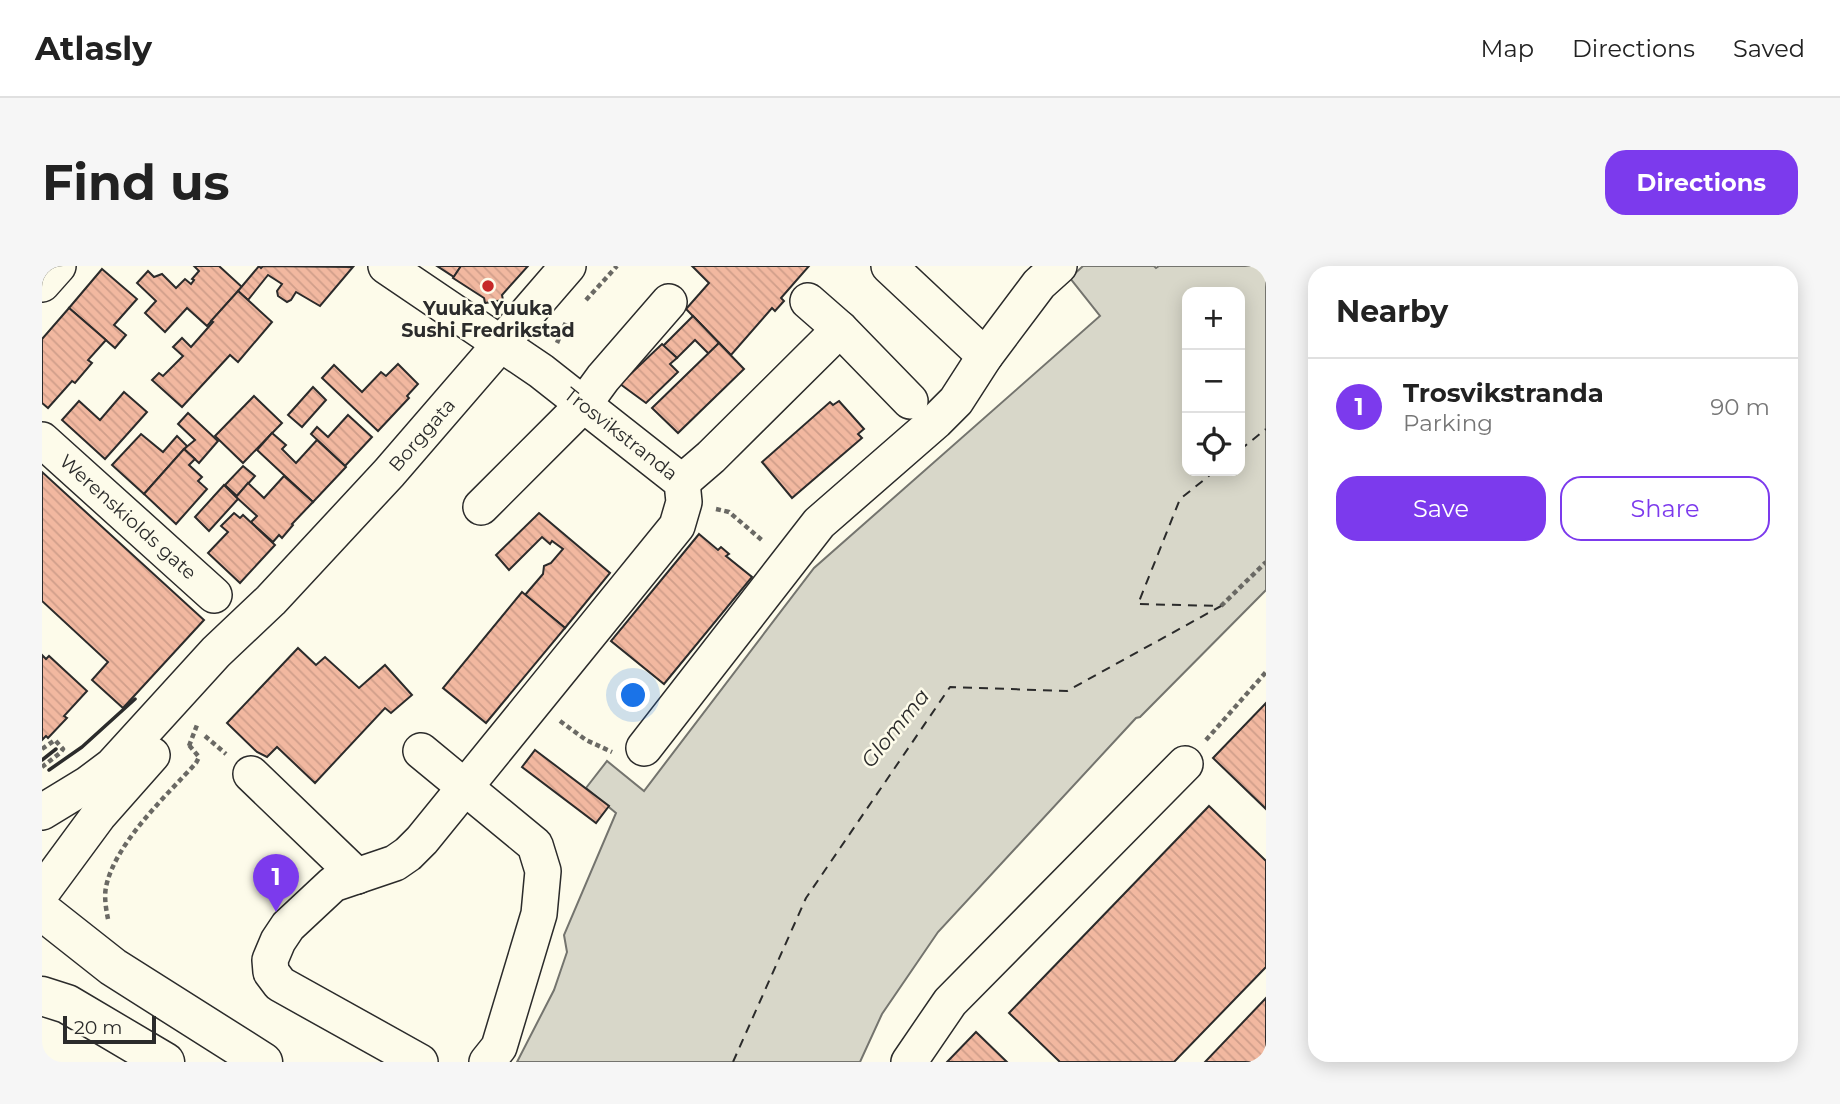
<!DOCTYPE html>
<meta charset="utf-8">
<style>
:root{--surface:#fff;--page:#f6f6f6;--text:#222;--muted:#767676;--line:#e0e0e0;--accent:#7c3aed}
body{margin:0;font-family:Montserrat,sans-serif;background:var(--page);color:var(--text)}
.controls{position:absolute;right:21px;top:21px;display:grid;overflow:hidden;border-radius:14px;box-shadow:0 4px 18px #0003}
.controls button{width:63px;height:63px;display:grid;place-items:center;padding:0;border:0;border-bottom:2px solid var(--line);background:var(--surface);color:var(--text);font:35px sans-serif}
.scale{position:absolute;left:21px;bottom:18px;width:93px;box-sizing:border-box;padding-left:7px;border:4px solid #2b2b2b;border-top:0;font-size:19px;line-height:24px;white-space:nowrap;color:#2b2b2b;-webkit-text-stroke:5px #fdfbea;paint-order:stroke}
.you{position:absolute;left:592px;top:430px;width:24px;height:24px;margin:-18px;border:5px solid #fff;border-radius:50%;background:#1a73e8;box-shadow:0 0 0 10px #1a73e833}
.badge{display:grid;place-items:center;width:46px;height:46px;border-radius:50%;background:var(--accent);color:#fff;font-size:23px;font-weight:700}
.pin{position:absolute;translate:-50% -58px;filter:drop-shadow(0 2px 4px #0008)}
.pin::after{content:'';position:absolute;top:37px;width:24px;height:21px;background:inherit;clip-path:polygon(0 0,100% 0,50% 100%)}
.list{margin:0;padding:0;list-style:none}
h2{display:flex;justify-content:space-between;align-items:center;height:91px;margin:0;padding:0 28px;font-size:30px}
h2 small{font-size:23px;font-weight:400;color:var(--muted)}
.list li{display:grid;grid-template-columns:46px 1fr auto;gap:21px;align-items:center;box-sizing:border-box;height:98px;padding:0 28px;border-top:2px solid var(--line)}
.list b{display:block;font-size:26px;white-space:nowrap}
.list p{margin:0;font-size:23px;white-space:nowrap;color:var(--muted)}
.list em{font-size:23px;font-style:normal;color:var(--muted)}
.actions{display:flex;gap:14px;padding:21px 28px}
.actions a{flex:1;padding:16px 0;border:2px solid var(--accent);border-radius:21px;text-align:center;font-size:24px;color:var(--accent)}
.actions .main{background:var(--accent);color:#fff}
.icon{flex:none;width:38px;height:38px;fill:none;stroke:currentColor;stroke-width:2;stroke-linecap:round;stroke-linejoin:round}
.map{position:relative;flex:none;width:1224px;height:796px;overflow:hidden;border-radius:21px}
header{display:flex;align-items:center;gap:42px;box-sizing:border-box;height:98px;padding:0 35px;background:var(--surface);border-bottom:2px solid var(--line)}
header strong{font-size:33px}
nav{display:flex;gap:38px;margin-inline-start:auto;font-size:24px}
.intro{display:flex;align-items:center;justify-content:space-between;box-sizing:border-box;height:168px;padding:0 42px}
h1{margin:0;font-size:49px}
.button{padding:18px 32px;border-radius:21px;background:var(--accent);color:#fff;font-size:24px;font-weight:700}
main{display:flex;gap:42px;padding:0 42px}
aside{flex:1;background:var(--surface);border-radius:21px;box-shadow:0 4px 18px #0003}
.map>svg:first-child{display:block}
.water{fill:#d8d7c9;stroke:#74746e;stroke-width:2;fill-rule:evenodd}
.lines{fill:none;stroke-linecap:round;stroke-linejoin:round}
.ferry{stroke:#2b2b2b;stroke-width:2;stroke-dasharray:9 7;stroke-linecap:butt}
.building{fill:url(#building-back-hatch);stroke:#2b2b2b;stroke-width:2}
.minor-casing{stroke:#2b2b2b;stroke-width:38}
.major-casing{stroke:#2b2b2b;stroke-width:41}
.path{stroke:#6a6964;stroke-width:4.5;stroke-dasharray:5 3.5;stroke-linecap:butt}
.minor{stroke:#fdfbea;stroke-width:35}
.major{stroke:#fdfbea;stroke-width:38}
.wall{stroke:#2b2b2b;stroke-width:3.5}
.poi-dot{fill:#c62828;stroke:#fdfbea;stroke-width:2.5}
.labels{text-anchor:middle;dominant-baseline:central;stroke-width:5;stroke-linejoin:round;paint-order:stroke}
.poi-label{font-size:19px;font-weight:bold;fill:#2b2b2b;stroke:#fdfbea}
.street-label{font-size:19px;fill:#2b2b2b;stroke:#fdfbea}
.water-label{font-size:21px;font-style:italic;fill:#2b2b2b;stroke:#fdfbea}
</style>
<header>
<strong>Atlasly</strong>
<nav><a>Map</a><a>Directions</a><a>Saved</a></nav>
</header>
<div class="intro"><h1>Find us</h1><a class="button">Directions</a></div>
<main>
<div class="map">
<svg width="1224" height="796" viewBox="0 0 1224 796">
<defs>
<pattern id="building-back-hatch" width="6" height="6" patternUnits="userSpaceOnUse" patternTransform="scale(1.75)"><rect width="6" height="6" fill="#f2b8a0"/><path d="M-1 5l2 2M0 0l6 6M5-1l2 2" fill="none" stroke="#d09e8a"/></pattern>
</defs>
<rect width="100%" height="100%" fill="#fdfbea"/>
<path class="water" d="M 1041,0 L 1112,0 L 1114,2 L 1117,0 L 1224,0 L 1224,324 L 1098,451 L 1094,452 L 896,666 L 840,748 L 818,796 L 475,796 L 512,724 L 525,686 L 522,669 L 574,547 L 544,522 L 565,495 L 602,525 L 772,302 L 1058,50 L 1028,12 ZM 1145,26 L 1198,26 L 1198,205 L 1145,205 Z"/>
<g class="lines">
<g class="ferry">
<path d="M 1198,184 L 1224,163"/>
<path d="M 691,796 L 764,632 L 908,421 L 1025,425 L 1179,340 L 1096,338 L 1138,233 L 1173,205"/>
</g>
</g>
<g class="building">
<path d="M 152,0 L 177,0 L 200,21 L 165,60 L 145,42 L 123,66 L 103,47 L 114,35 L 95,17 L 106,5 L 112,11 L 120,8 L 134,22 L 143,13 L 149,18 L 152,14 L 150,13 L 157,5 Z"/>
<path d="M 217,0 L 219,2 L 221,0 L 311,1 L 278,40 L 254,26 L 249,34 L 245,36 L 236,30 L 235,25 L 240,18 L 226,9 L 206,34 L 196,25 Z"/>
<path d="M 395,0 L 419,0 L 412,11 Z"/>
<path d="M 419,0 L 486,0 L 460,29 L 461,34 L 443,37 L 442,32 L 411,12 Z"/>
<path d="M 650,0 L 767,0 L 739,32 L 742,35 L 733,45 L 730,42 L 689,89 L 644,43 L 667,17 Z"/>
<path d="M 60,3 L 95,33 L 72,59 L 84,69 L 73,82 L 27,42 Z"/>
<path d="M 196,25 L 230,56 L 196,96 L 188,89 L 140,141 L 110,114 L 117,107 L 121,110 L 141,90 L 131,81 L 140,72 L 149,81 L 171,56 L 169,55 Z"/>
<path d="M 27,42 L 64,74 L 46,94 L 50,97 L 33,117 L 30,115 L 6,142 L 0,137 L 0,73 Z"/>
<path d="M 651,50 L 677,77 L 667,88 L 653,74 L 635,92 L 621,80 Z"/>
<path d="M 677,77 L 702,103 L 636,167 L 610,142 Z"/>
<path d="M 620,78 L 635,92 L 628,98 L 636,106 L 604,137 L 578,118 Z"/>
<path d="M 356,98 L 376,118 L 365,130 L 367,132 L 336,165 L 280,112 L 292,99 L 320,126 L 339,106 L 344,110 Z"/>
<path d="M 271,121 L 284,134 L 260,161 L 246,149 Z"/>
<path d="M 82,126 L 105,146 L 63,193 L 20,154 L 37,135 L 58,154 Z"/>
<path d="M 212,130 L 240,157 L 201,197 L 173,170 Z"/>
<path d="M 797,135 L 822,163 L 816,168 L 820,172 L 750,232 L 720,196 L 788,136 L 791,139 Z"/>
<path d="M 146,147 L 176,175 L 157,197 L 142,183 L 153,174 L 136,158 Z"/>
<path d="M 306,149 L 330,171 L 303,200 L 269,168 L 275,161 L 286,171 Z"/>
<path d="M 230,167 L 244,179 L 240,183 L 254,197 L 275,174 L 304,201 L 271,236 L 215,184 Z"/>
<path d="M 99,168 L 121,186 L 135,170 L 145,180 L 102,228 L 70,199 Z"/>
<path d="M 142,183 L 153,193 L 147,199 L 160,211 L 156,215 L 165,223 L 134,258 L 102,228 Z"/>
<path d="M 201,200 L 213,210 L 195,230 L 183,219 Z"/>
<path d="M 0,206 L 162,354 L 81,442 L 50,414 L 66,396 L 0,335 Z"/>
<path d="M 242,210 L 271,236 L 250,258 L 251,259 L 240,272 L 237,269 L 231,276 L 209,256 L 215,250 L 194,231 L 206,217 L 222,232 Z"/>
<path d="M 182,219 L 196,233 L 167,265 L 153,251 Z"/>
<path d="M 192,247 L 198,252 L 201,249 L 233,279 L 198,317 L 166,287 L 186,266 L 179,260 Z"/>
<path d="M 497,247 L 568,307 L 523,362 L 483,329 L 501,308 L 502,300 L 509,297 L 521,283 L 510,275 L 508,278 L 500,271 L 467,304 L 454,289 Z"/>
<path d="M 657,268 L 676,284 L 679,281 L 687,288 L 684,290 L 710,311 L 622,418 L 569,375 Z"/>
<path d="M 480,326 L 523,362 L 444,457 L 401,422 Z"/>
<path d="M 256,382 L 274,399 L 283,391 L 317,422 L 343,399 L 370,429 L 349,447 L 343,442 L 273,517 L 235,481 L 225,491 L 215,486 L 185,457 Z"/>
<path d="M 0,389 L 4,393 L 7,390 L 45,425 L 22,450 L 25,452 L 6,472 L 4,470 L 0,474 Z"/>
<path d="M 1224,437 L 1224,543 L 1171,492 Z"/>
<path d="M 493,484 L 567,540 L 554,557 L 480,501 Z"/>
<path d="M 1167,540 L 1224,595 L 1224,701 L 1132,796 L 1018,796 L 967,747 Z"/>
<path d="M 1224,732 L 1224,796 L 1163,796 Z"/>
<path d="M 934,766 L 965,796 L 905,796 Z"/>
</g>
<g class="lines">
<g class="minor-casing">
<g id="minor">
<path d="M 344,0 L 499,105 L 640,216 L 642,236 L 635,260 L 380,574 L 366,588 L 353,597 L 291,618 L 246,660 L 236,675 L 228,694 L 229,706 L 238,718 L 378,796"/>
<path d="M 847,0 L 943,90"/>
<path d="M 0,18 L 16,0"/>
<path d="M 766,35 L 798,63 L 868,135"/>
<path d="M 0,174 L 172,329"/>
<path d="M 640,216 L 669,191 L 798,63"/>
<path d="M 439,241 L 542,138 L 561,112 L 627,36"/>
<path d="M 602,482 L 777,257 L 894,155 L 914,135 L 943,90 L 997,18 L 1017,0"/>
<path d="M 379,485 L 493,579 L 501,605 L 497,648 L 457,781 L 445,796"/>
<path d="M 209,508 L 315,610"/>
<path d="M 0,546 L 46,518 L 70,500 L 174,386 L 229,334 L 347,207 L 526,0"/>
<path d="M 0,626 L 56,550 L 110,489"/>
<path d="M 867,796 L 908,736 L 1143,498"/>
</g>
</g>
<g class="major-casing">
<g id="major">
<path d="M 0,645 L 71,701 L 221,796"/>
<path d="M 0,730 L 25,738 L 123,796"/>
</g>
</g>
<g class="path">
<path d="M 544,34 L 575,0"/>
<path d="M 515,77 L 524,56"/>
<path d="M 674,243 L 687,246 L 721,275"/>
<path d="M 1179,340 L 1224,296"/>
<path d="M 518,455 L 544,474 L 570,486"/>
<path d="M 163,470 L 184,488"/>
<path d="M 1164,474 L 1224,406"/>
<path d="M 147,480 L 155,459"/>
<path d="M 0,483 L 13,474 L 21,483 L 18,487 L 0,501"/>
<path d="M 66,653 C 64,643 62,631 64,621 C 73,577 125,529 154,497 L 157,491 L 147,479"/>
</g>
<use href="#minor" class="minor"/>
<use href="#major" class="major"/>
<g class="wall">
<path d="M 0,494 L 14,483"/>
<path d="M 7,504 L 40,481 L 93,433"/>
</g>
</g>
<circle class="poi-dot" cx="446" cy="20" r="7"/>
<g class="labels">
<g class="poi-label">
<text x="446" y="42">Yuuka Yuuka<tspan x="446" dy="22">Sushi Fredrikstad</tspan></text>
</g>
<g class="street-label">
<text transform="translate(579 168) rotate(38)">Trosvikstranda</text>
<text transform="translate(380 169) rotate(-49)">Borggata</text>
<text transform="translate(86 251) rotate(42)">Werenskiolds gate</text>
</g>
<g class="water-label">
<text transform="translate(853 462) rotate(-51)">Glomma</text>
</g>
</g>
</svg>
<div class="controls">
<button>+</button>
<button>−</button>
<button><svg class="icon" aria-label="locate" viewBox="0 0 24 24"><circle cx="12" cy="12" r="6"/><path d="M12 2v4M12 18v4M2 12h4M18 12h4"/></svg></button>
</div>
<div class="scale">20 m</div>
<div class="you"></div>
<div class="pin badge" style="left:234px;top:646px">1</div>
</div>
<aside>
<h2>Nearby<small></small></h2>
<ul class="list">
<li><span class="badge">1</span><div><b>Trosvikstranda</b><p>Parking</p></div><em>90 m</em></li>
</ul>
<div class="actions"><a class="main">Save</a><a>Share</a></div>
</aside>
</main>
